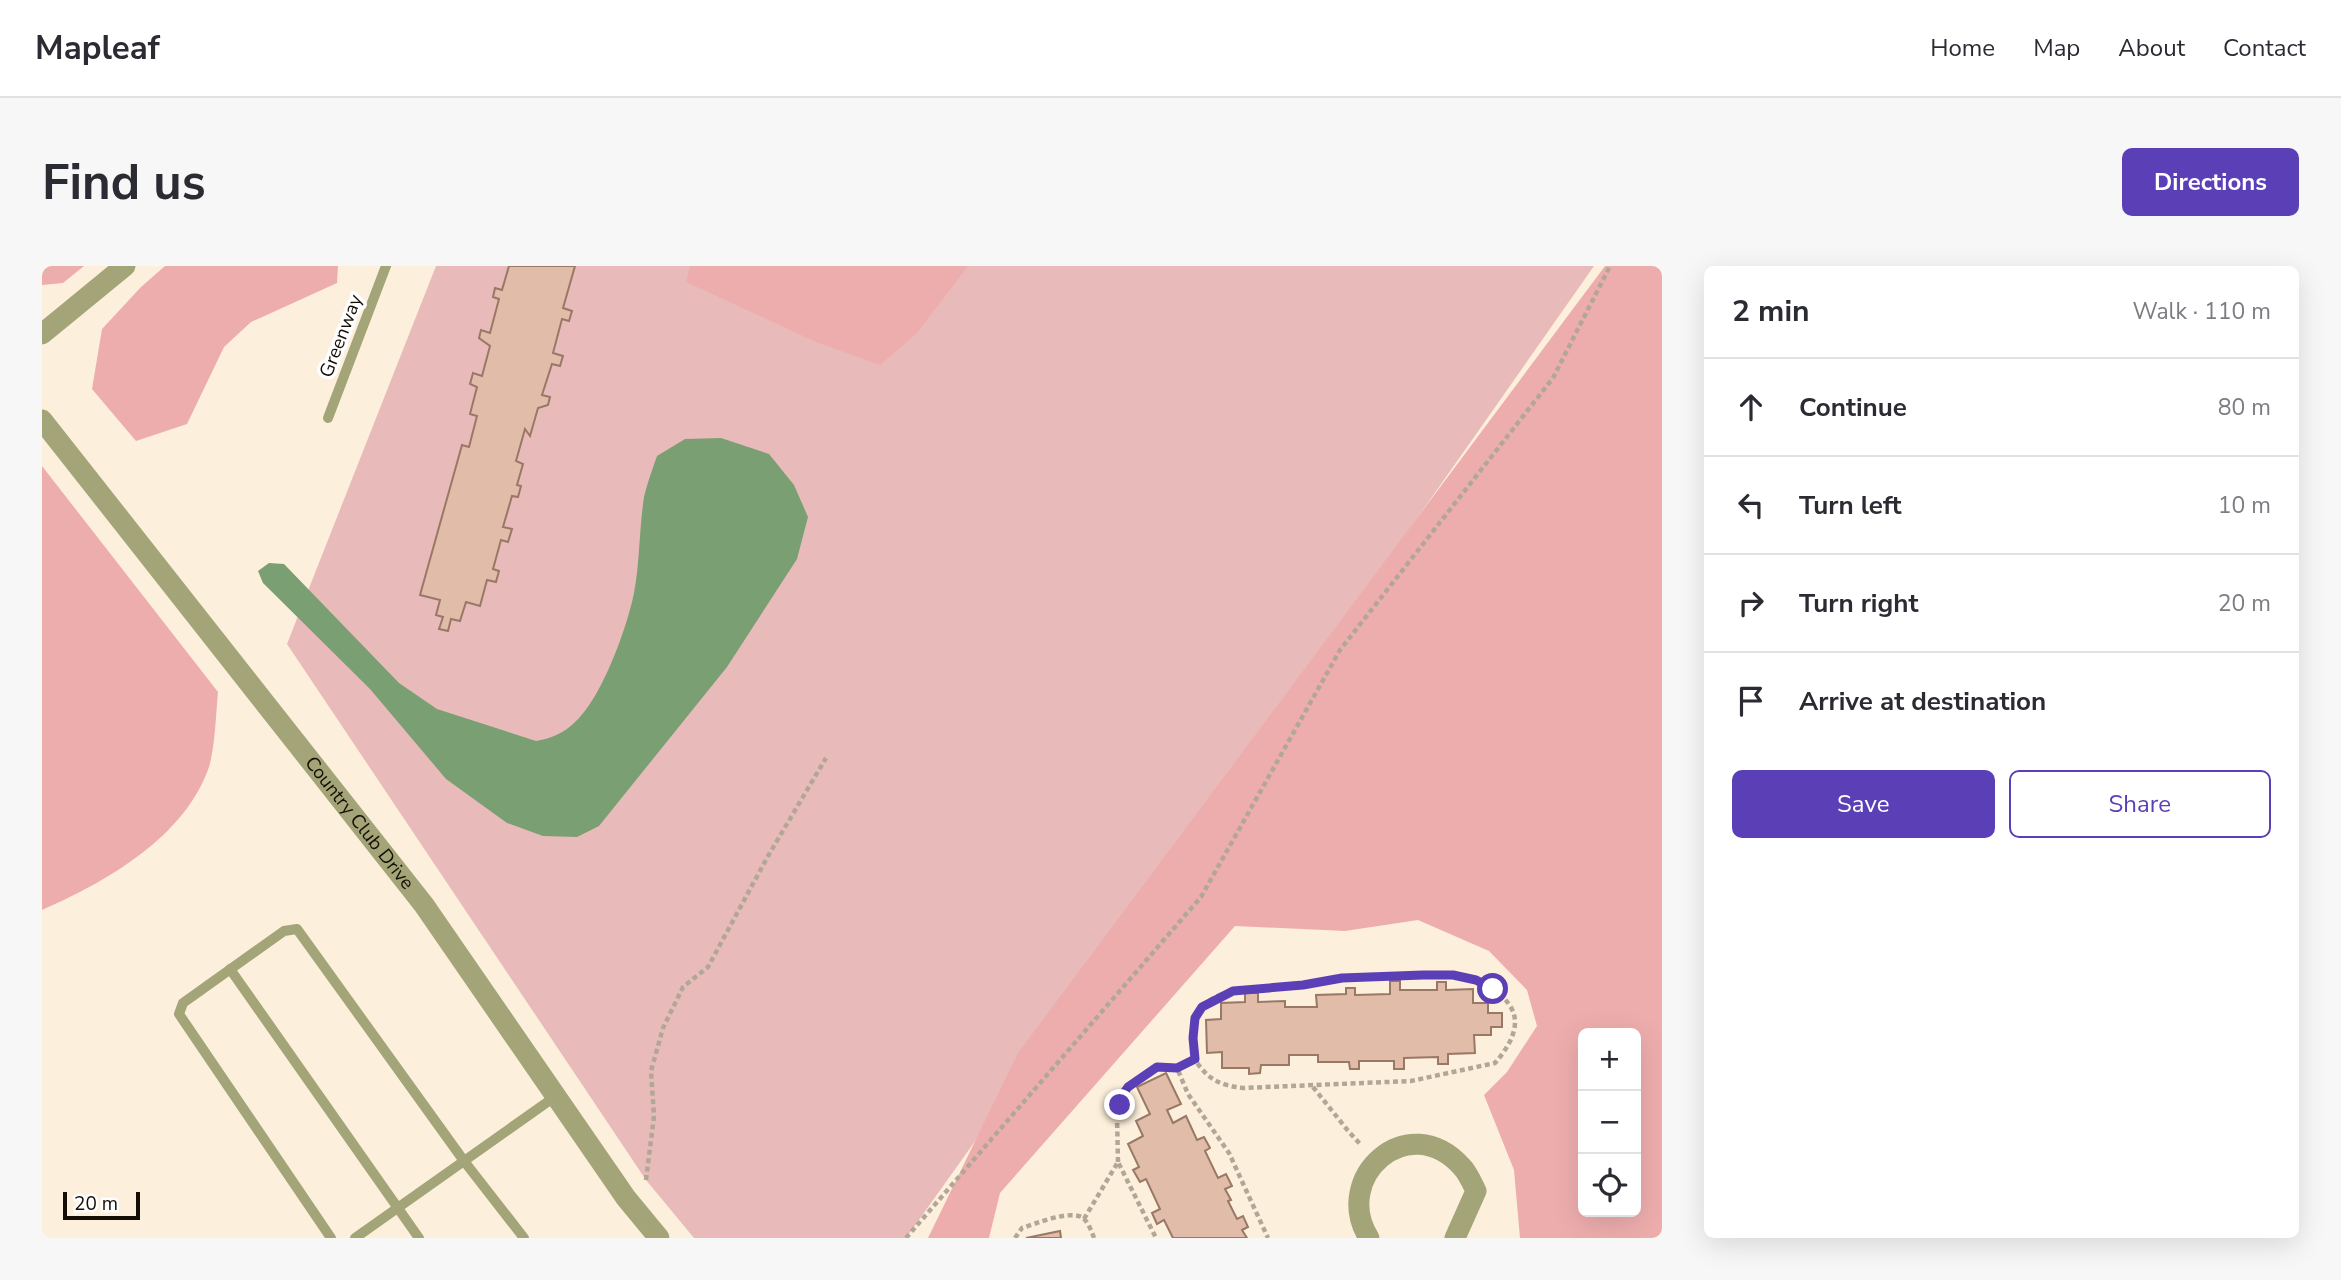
<!DOCTYPE html>
<meta charset="utf-8">
<style>
:root{--surface:#fff;--page:#f7f7f7;--text:#2b2b33;--muted:#7c7c81;--line:#e1e1e2;--accent:#5b3fb7}
body{margin:0;font-family:"Nunito Sans",sans-serif;background:var(--page);color:var(--text)}
.controls{position:absolute;right:21px;bottom:21px;display:grid;overflow:hidden;border-radius:10px;box-shadow:0 7px 28px #0002}
.controls button{width:63px;height:63px;display:grid;place-items:center;padding:0;border:0;border-bottom:2px solid var(--line);background:var(--surface);color:var(--text);font:35px sans-serif}
.scale{position:absolute;left:21px;bottom:18px;width:77px;box-sizing:border-box;padding-left:7px;border:4px solid #150e04;border-top:0;font-size:19px;line-height:24px;white-space:nowrap;color:#150e04;-webkit-text-stroke:5px #fefefe;paint-order:stroke}
.stop{position:absolute;width:21px;height:21px;margin:-16px;border:5px solid #5b3fb7;border-radius:50%;background:#fff}
.stop.end{background:#5b3fb7;border-color:#fff;box-shadow:0 2px 7px #0008}
.list{margin:0;padding:0;list-style:none}
h2{display:flex;justify-content:space-between;align-items:center;height:91px;margin:0;padding:0 28px;font-size:30px}
h2 small{font-size:23px;font-weight:400;color:var(--muted)}
.list li{display:grid;grid-template-columns:46px 1fr auto;gap:21px;align-items:center;box-sizing:border-box;height:98px;padding:0 28px;border-top:2px solid var(--line)}
.list b{display:block;font-size:26px;white-space:nowrap}
.list em{font-size:23px;font-style:normal;color:var(--muted)}
.actions{display:flex;gap:14px;padding:21px 28px}
.actions a{flex:1;padding:16px 0;border:2px solid var(--accent);border-radius:10px;text-align:center;font-size:24px;color:var(--accent)}
.actions .main{background:var(--accent);color:#fff}
.icon{flex:none;width:38px;height:38px;fill:none;stroke:currentColor;stroke-width:2;stroke-linecap:round;stroke-linejoin:round}
.map{position:relative;flex:none;width:1620px;height:972px;overflow:hidden;border-radius:10px}
header{display:flex;align-items:center;gap:42px;box-sizing:border-box;height:98px;padding:0 35px;background:var(--surface);border-bottom:2px solid var(--line)}
header strong{font-size:33px}
nav{display:flex;gap:38px;margin-inline-start:auto;font-size:24px}
.intro{display:flex;align-items:center;justify-content:space-between;box-sizing:border-box;height:168px;padding:0 42px}
h1{margin:0;font-size:49px}
.button{padding:18px 32px;border-radius:10px;background:var(--accent);color:#fff;font-size:24px;font-weight:700}
main{display:flex;gap:42px;padding:0 42px}
aside{flex:1;background:var(--surface);border-radius:10px;box-shadow:0 7px 28px #0002}
.map>svg:first-child{display:block}
.green{fill:#e9baba}
.forest{fill:#eeadad;fill-rule:evenodd}
.water{fill:#7a9f73}
.building{fill:#e0bca9;stroke:#997866;stroke-width:2}
.lines{fill:none;stroke-linecap:round;stroke-linejoin:round}
.path{stroke:#b2a796;stroke-width:4.5;stroke-dasharray:5 3.5;stroke-linecap:butt}
.lane{stroke:#a3a578;stroke-width:10}
.street{stroke:#a3a578;stroke-width:21}
.route{stroke:#5b3fb7;stroke-width:9}
.labels{text-anchor:middle;dominant-baseline:central;stroke-width:7;stroke-linejoin:round;paint-order:stroke}
.street-label{font-size:19px;fill:#150e04;stroke:#fefefe}
</style>
<header>
<strong>Mapleaf</strong>
<nav><a>Home</a><a>Map</a><a>About</a><a>Contact</a></nav>
</header>
<div class="intro"><h1>Find us</h1><a class="button">Directions</a></div>
<main>
<div class="map">
<svg width="1620" height="972" viewBox="0 0 1620 972">
<rect width="100%" height="100%" fill="#fcefdb"/>
<path class="green" d="M 394,0 L 1552,0 L 1228,462 L 864,972 L 652,972 L 604,914 L 245,378 Z"/>
<g class="forest">
<path d="M 0,0 L 42,0 L 21,17 L 0,19 Z"/>
<path d="M 123,0 L 296,0 L 295,17 L 209,56 L 182,81 L 145,158 L 94,175 L 50,123 L 60,63 L 99,21 Z"/>
<path d="M 648,0 L 926,0 L 875,67 L 838,99 L 774,76 L 644,16 Z"/>
<path d="M 1563,0 L 1620,0 L 1620,972 L 1478,972 L 1472,904 L 1442,829 L 1465,806 L 1495,760 L 1485,724 L 1447,685 L 1376,654 L 1303,665 L 1193,660 L 958,927 L 947,972 L 886,972 L 976,787 ZM 1541,767 L 1594,767 L 1594,946 L 1541,946 Z"/>
<path d="M 0,200 L 176,426 C 174,447 173,482 167,501 C 143,571 64,616 0,644 Z"/>
</g>
<path class="water" d="M 679,172 L 727,188 L 752,219 L 766,251 L 755,293 L 685,401 L 557,560 L 535,571 L 501,570 L 465,557 L 404,513 L 328,423 L 221,317 L 216,305 L 227,297 L 242,298 L 357,417 L 395,443 L 494,475 C 508,473 522,467 532,457 C 559,434 585,362 592,327 C 598,296 597,263 602,231 C 605,218 610,204 615,190 L 643,173 Z"/>
<g class="building">
<path d="M 467,0 L 533,0 L 521,42 L 530,45 L 527,55 L 520,53 L 511,87 L 521,90 L 518,100 L 510,98 L 500,129 L 508,131 L 506,139 L 496,142 L 488,170 L 483,163 L 474,195 L 481,198 L 475,219 L 479,220 L 476,231 L 470,230 L 461,261 L 470,263 L 466,276 L 459,274 L 451,303 L 457,305 L 454,316 L 445,314 L 438,340 L 424,336 L 418,355 L 409,353 L 406,365 L 397,363 L 401,351 L 394,349 L 398,334 L 378,329 L 420,179 L 427,181 L 435,150 L 428,148 L 435,121 L 428,118 L 431,107 L 440,110 L 448,80 L 437,72 L 439,64 L 448,67 L 457,33 L 451,31 L 453,22 L 460,24 Z"/>
<path d="M 1348,715 L 1358,715 L 1358,724 L 1395,724 L 1395,716 L 1404,716 L 1404,724 L 1431,723 L 1431,737 L 1446,737 L 1446,747 L 1460,747 L 1460,761 L 1449,761 L 1449,769 L 1432,769 L 1433,787 L 1406,788 L 1406,798 L 1396,798 L 1396,791 L 1362,792 L 1362,803 L 1352,803 L 1352,795 L 1317,795 L 1317,803 L 1308,803 L 1307,796 L 1276,796 L 1276,789 L 1247,789 L 1247,799 L 1219,799 L 1218,807 L 1207,808 L 1207,802 L 1180,802 L 1180,786 L 1165,787 L 1164,754 L 1179,753 L 1179,737 L 1203,736 L 1203,727 L 1216,727 L 1216,736 L 1243,735 L 1243,741 L 1275,741 L 1274,729 L 1304,728 L 1304,722 L 1313,722 L 1313,729 L 1348,728 Z"/>
<path d="M 1124,807 L 1139,838 L 1125,844 L 1131,857 L 1144,850 L 1155,874 L 1162,871 L 1168,882 L 1163,885 L 1176,912 L 1184,908 L 1190,920 L 1183,923 L 1189,934 L 1186,935 L 1195,953 L 1201,950 L 1206,961 L 1200,964 L 1205,972 L 1131,972 L 1122,954 L 1115,958 L 1110,947 L 1118,943 L 1104,913 L 1098,916 L 1091,904 L 1097,901 L 1086,878 L 1101,870 L 1094,855 L 1108,848 L 1095,821 Z"/>
<path d="M 1018,965 L 1019,972 L 984,972 Z"/>
</g>
<g class="lines">
<g class="path">
<path d="M 1135,802 L 1153,794 C 1151,777 1147,756 1159,742 C 1182,716 1230,723 1261,719 C 1269,718 1278,716 1287,714 C 1306,711 1326,711 1345,710 C 1385,708 1442,700 1468,740 C 1481,759 1466,782 1453,797 L 1369,815 L 1201,822 C 1177,819 1167,814 1153,794"/>
<path d="M 1271,821 L 1307,866 L 1319,879"/>
<path d="M 1076,896 L 1075,851 L 1081,828 L 1086,821 L 1115,801 L 1135,802 L 1146,828 L 1187,887 L 1226,972"/>
<path d="M 604,914 L 612,850 L 609,805 L 621,762 L 641,721 L 666,701 L 726,590 L 784,492"/>
<path d="M 1042,953 L 1076,896 L 1114,972"/>
<path d="M 864,972 L 1159,631 L 1298,384 L 1511,112 L 1568,0"/>
<path d="M 973,972 L 980,962 C 993,958 1029,943 1041,952 C 1046,956 1050,966 1052,972"/>
</g>
<g class="lane">
<path d="M 286,152 L 344,0"/>
<path d="M 188,703 L 377,972"/>
<path d="M 289,972 L 137,748 L 141,737 L 242,665 L 255,663 L 422,895 L 482,972"/>
<path d="M 313,972 L 514,830"/>
</g>
<g class="street">
<path d="M 0,68 L 83,0"/>
<path id="s1" d="M 0,154 L 382,639 L 584,932 L 617,972"/>
<path d="M 1327,972 C 1289,912 1366,841 1420,901 C 1426,907 1430,917 1434,925 L 1413,972"/>
</g>
</g>
<g class="lines">
<path class="route" d="M 1078,839 L 1081,828 L 1086,821 L 1115,801 L 1135,802 L 1153,793 L 1151,772 L 1153,752 L 1160,741 L 1191,725 L 1261,719 L 1300,712 L 1381,709 L 1411,709 L 1434,714 L 1451,723"/>
</g>
<g class="labels">
<g class="street-label">
<text transform="translate(299 70) rotate(-69)">Greenway</text>
<text stroke="none"><textPath href="#s1" startOffset="513">Country Club Drive</textPath></text>
</g>
</g>
</svg>
<div class="controls">
<button>+</button>
<button>−</button>
<button><svg class="icon" aria-label="locate" viewBox="0 0 24 24"><circle cx="12" cy="12" r="6"/><path d="M12 2v4M12 18v4M2 12h4M18 12h4"/></svg></button>
</div>
<div class="scale">20 m</div>
<div class="stop" style="left:1451px;top:723px"></div>
<div class="stop end" style="left:1078px;top:839px"></div>
</div>
<aside>
<h2>2 min<small>Walk · 110 m</small></h2>
<ul class="list">
<li><svg class="icon" aria-label="ahead" viewBox="0 0 24 24"><path d="M12 20V5M6 11l6-6 6 6"/></svg><div><b>Continue</b></div><em>80 m</em></li>
<li><svg class="icon" aria-label="left" viewBox="0 0 24 24"><path d="M17 20v-9H6M10 6l-5 5 5 5"/></svg><div><b>Turn left</b></div><em>10 m</em></li>
<li><svg class="icon" aria-label="right" viewBox="0 0 24 24"><path d="M7 20v-9h11M14 6l5 5-5 5"/></svg><div><b>Turn right</b></div><em>20 m</em></li>
<li><svg class="icon" aria-label="arrive" viewBox="0 0 24 24"><path d="M6 21V4h12l-3 4 3 4H6"/></svg><div><b>Arrive at destination</b></div></li>
</ul>
<div class="actions"><a class="main">Save</a><a>Share</a></div>
</aside>
</main>
